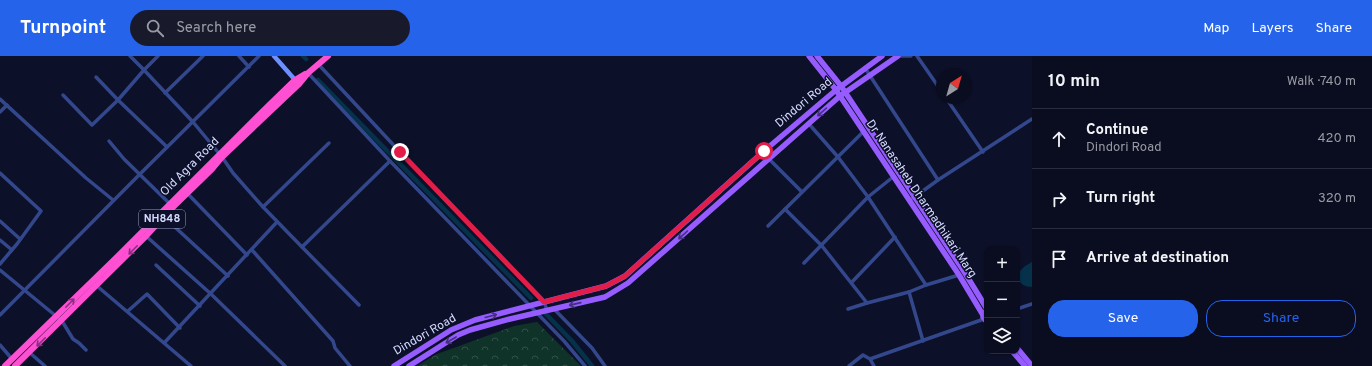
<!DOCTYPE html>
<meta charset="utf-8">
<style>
:root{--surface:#0a0c1f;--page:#181a2c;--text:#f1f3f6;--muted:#999ba4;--line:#2a2c3d;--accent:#2563eb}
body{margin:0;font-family:Overpass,sans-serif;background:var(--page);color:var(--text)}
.controls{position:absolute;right:12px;bottom:12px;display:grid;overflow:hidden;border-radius:8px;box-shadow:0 1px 3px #0004}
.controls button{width:36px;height:36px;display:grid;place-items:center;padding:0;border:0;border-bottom:1px solid var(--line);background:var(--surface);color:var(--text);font:20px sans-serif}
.compass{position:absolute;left:936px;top:12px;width:36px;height:36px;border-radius:50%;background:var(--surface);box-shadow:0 1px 3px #0004;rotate:37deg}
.stop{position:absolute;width:12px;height:12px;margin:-9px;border:3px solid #e11d48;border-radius:50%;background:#fff}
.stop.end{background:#e11d48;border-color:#fff;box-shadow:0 1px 4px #0008}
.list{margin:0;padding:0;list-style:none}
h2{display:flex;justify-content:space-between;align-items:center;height:52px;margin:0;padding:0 16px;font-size:17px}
h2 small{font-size:13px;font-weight:400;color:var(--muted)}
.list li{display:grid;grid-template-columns:26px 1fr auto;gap:12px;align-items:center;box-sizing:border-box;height:60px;padding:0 16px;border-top:1px solid var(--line)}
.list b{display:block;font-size:15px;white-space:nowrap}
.list p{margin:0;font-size:13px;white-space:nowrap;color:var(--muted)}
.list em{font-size:13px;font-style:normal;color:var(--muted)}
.actions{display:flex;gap:8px;padding:12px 16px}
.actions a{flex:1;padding:9px 0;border:1px solid var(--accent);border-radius:16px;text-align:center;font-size:14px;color:var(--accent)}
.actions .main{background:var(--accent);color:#fff}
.icon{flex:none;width:22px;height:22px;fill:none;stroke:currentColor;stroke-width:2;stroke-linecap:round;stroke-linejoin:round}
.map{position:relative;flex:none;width:1032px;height:310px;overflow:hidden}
header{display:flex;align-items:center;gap:24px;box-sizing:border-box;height:56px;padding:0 20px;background:var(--accent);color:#fff}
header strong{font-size:19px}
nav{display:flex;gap:22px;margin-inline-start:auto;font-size:14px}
.search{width:280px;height:36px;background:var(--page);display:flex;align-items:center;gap:10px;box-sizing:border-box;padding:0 14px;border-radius:22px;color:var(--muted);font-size:15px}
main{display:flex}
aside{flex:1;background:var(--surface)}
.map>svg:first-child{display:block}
.forest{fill:url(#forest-crowns)}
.water{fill:#05314a}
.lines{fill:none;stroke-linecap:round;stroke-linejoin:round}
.canal{stroke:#05314a;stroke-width:4.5}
.street{stroke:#33488c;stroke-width:3.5}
.secondary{stroke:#6c90ff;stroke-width:4.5}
.primary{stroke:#965cff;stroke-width:5.5}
.highway{stroke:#ff50d3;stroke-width:6}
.oneway{stroke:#442e7f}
.oneway2{stroke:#86307e}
.route{stroke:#e11d48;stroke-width:5}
.labels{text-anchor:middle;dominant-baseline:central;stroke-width:3;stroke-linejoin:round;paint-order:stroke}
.shield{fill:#0d1029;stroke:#999ebf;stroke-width:1}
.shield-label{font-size:11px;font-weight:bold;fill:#d5dbff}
.street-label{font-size:12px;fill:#d5dbff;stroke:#0d1029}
</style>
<header>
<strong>Turnpoint</strong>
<div class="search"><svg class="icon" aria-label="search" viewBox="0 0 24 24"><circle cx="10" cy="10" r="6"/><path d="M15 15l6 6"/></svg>Search here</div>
<nav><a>Map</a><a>Layers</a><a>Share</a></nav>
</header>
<main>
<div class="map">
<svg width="1032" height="310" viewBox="0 0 1032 310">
<defs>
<pattern id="forest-crowns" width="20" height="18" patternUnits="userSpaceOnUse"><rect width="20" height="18" fill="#0f3328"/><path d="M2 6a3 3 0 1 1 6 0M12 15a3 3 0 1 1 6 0" fill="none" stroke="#315048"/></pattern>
</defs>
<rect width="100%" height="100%" fill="#0d1029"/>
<path class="forest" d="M 537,266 L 581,310 L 417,310 L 437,298 L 514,270 Z"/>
<path class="water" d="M 1032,206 L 1032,231 C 1023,231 1019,227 1017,218 L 1025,210 Z"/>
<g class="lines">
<g class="canal">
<path d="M 303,0 L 306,3"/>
<path d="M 318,24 L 531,242"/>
<path d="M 546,258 L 572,285 L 592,310"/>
</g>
<g class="street">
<path d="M 130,0 L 144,14 L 118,44 L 167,91"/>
<path d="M 158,0 L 144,14 L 193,66 L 222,101 L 233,117 L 263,151 L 302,191 L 390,105"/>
<path d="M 239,0 L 249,11"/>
<path d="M 901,0 L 911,0"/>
<path d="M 917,0 L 942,36"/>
<path d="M 319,9 L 400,96 L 544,246 L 547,254"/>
<path d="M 865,12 L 938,124"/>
<path d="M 308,17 L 390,105 L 564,285 L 585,310"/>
<path d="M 165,37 L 203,0"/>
<path d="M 63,39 L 92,69 L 118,44 L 96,21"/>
<path d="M 946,42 L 983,96"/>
<path d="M 0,43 L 86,122 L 113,144"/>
<path d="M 0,56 L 7,49"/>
<path d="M 809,68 L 838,101 L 868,141 L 926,229"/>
<path d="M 109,85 L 124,103 L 171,149"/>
<path d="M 769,103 L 802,136"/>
<path d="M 0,117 L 41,155 L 17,188 L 0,208"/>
<path d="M 187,137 L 247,199"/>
<path d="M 909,145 L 938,124 L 1032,63"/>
<path d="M 263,151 L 329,87"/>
<path d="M 785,153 L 822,190 L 867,247"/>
<path d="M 164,161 L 228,220"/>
<path d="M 0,165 L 20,183"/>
<path d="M 768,170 L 863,76"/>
<path d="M 146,180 L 211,238 L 285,310"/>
<path d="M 0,184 L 12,194"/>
<path d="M 302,191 L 359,249"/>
<path d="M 252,194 L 333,285 L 335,292 L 350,310"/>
<path d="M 804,207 L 868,141 L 893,121"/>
<path d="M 156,209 L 200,250"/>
<path d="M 0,214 L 62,265 L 73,283 L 79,287 L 86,294"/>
<path d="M 852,226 L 895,181"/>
<path d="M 97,230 L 191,310"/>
<path d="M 909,236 L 923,285"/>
<path d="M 554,253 L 592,292 L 605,310"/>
<path d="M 848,253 L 867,247 L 909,236 L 926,229 L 959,219"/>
<path d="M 1017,253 L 1032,248"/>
<path d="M 128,255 L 147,238 L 180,272"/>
<path d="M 0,259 L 140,118 L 259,0"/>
<path d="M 165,286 L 277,166"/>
<path d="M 0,289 L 12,303"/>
<path d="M 30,297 L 45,310"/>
<path d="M 870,303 L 984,263"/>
<path d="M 849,310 L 863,299 L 870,303 L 874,310"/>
</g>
<path class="secondary" d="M 274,0 L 296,25"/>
<g class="primary">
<path d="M 809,0 L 836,34 L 959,219 L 983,259"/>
<path d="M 817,0 L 841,30 L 965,217 L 987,253"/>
<path d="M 985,256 L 983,261 L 987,266"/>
<path d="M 1017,292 L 1032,310"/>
<path d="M 1012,295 L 1025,310"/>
<path d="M 394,310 L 451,274 L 475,264 L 606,230 L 625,220 L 764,95 L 836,34 L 882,0"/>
<path d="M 409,310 L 458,279 L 470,274 L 510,263 L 605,241 L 628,227 L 840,40 L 898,0"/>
</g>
<g class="highway">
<path d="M 5,310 L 112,206 L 267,51 L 295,24 L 305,18"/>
<path d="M 15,310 L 146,180 L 173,151 L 212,113 L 222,101 L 299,28 L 308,17 L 328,0"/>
</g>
</g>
<defs><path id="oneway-shaft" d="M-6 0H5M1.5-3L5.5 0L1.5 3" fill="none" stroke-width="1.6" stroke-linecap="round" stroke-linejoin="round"/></defs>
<g class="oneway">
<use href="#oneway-shaft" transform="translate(822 56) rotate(138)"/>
<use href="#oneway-shaft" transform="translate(683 179) rotate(138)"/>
<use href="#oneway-shaft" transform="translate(575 248) rotate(167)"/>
<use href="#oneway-shaft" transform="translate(491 260) rotate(-15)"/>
<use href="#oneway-shaft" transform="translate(451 284) rotate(150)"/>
</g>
<g class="oneway2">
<use href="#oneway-shaft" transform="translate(133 194) rotate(135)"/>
<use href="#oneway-shaft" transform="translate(70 247) rotate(-45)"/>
<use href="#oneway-shaft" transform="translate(41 286) rotate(135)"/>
</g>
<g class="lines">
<path class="route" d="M 400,96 L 544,246 L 606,230 L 625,220 L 764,95"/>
</g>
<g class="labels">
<rect class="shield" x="139" y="154" width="46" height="18" rx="3"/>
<g class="shield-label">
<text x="162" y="163">NH848</text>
</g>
<g class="street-label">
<text transform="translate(804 47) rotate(-40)">Dindori Road</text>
<text transform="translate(190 111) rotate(-45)">Old Agra Road</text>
<text transform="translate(921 143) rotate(56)">Dr Nanasaheb Dharmadhikari Marg</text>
<text transform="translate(425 279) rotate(-30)">Dindori Road</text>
</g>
</g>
</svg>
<div class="controls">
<button>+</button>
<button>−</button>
<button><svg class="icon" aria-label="layers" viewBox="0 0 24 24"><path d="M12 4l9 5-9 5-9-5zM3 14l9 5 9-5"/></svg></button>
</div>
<svg class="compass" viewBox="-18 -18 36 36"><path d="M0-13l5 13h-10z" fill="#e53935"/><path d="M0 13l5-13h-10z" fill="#999ba4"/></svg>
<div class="stop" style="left:764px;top:95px"></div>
<div class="stop end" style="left:400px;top:96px"></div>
</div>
<aside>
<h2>10 min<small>Walk · 740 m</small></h2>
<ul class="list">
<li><svg class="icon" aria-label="ahead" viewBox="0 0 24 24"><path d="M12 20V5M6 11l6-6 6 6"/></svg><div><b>Continue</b><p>Dindori Road</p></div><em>420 m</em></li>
<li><svg class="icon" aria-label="right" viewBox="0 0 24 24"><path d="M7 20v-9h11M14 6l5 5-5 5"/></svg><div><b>Turn right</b></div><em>320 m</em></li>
<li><svg class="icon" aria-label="arrive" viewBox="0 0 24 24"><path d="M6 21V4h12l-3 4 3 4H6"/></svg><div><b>Arrive at destination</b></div></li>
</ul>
<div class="actions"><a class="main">Save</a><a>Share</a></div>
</aside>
</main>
